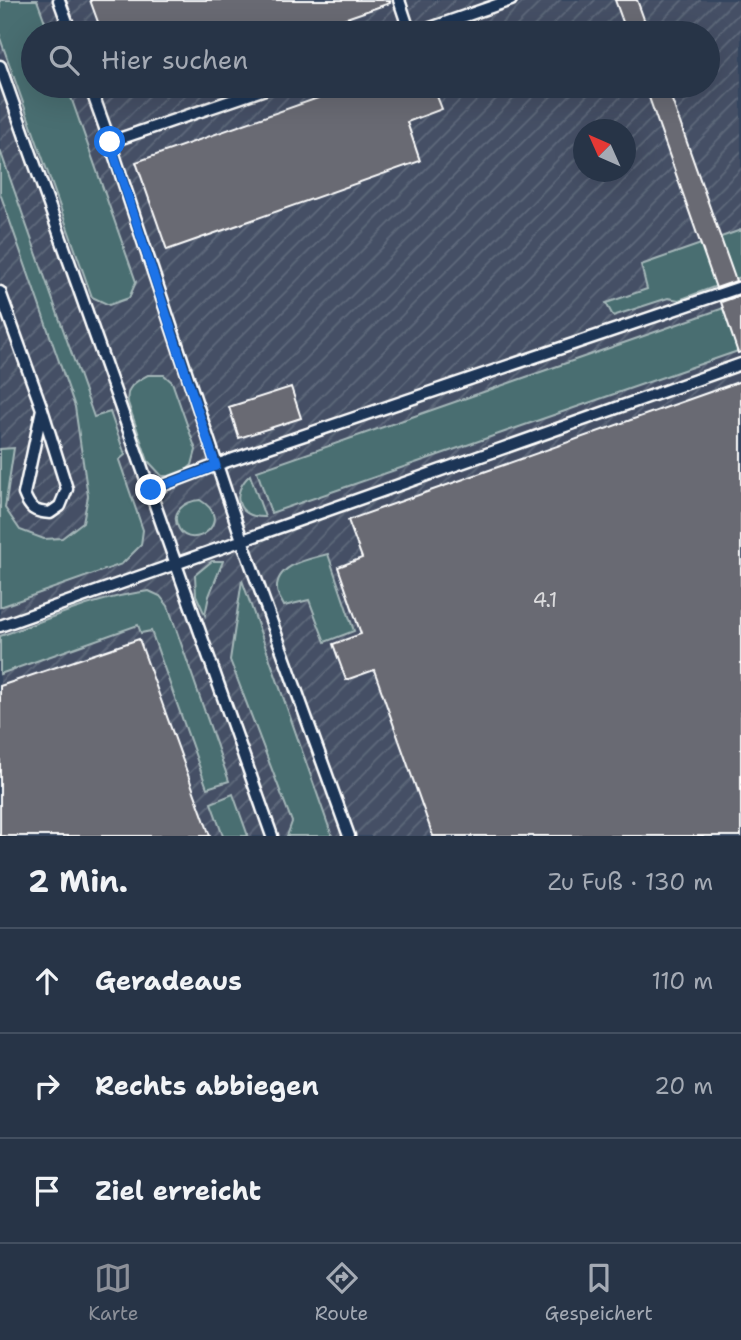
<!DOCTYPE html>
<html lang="de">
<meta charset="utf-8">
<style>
:root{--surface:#273447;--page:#333f52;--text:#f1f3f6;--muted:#a4aab4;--line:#434f60;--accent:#8c9099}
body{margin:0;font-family:"Shantell Sans",sans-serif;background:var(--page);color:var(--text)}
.compass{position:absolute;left:573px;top:119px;width:63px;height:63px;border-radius:50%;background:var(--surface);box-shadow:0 7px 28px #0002;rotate:315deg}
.stop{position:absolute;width:21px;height:21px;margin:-16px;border:5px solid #1a73e8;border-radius:50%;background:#fff}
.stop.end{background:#1a73e8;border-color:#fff;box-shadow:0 2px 7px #0008}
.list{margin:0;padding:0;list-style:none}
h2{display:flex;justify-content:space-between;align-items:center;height:91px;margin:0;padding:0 28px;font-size:30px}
h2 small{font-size:23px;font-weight:400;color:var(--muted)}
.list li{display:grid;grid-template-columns:46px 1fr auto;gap:21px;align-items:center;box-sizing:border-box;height:105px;padding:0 28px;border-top:2px solid var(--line)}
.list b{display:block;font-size:26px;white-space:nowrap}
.list em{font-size:23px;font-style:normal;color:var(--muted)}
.icon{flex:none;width:38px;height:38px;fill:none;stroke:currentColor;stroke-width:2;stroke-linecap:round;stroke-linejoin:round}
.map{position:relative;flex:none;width:741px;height:836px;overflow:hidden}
.search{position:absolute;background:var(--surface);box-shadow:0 7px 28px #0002;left:21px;right:21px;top:21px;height:77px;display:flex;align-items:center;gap:18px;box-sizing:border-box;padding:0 24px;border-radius:38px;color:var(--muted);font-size:26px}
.sheet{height:406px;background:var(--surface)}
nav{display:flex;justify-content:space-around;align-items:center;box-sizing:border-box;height:98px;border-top:2px solid var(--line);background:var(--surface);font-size:19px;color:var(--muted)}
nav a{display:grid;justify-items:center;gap:4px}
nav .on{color:var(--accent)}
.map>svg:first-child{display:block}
.industrial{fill:url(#industrial-furrows);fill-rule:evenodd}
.grass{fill:#4a6e71;stroke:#a4b6b8;stroke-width:2}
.building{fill:#696a73;stroke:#fff;stroke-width:2}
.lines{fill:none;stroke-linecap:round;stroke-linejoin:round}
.service-casing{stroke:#fff;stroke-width:15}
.service{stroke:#1d3557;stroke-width:10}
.route{stroke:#1a73e8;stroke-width:9}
.labels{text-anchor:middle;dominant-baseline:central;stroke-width:5;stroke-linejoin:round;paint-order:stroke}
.number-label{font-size:21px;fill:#dadadc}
</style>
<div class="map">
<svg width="741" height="836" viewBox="0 0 741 836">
<defs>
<pattern id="industrial-furrows" width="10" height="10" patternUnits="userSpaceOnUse" patternTransform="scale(1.75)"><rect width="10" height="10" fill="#445065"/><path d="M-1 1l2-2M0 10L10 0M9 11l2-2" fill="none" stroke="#606a7c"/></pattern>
</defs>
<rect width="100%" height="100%" fill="#34455f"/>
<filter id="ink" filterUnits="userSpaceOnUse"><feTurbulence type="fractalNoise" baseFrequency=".0143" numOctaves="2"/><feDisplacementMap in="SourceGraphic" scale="14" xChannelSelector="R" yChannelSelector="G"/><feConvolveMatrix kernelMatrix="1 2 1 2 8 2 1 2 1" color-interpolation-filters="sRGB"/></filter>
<g filter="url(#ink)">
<path class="industrial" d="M 0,0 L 741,0 L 741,836 L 0,836 ZM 33,33 L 708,33 L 708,86 L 33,86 ZM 584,130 L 626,130 L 626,172 L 584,172 Z"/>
<g class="grass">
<path d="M 0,0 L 37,0 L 49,33 L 33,33 L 33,86 L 67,86 L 136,282 L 129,298 L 109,305 L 92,297 L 0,38 Z"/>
<path d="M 0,150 L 94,417 L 110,412 L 125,455 L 119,460 L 143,530 L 141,545 L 122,564 L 0,607 L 0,449 L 14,448 L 5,508 L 20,530 L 44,539 L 62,538 L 83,522 L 88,496 L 75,407 L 0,193 Z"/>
<path d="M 741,230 L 741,277 L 679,300 L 668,298 L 613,316 L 606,303 L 647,289 L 641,265 Z"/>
<path d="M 741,302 L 741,350 L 271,513 L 257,471 Z"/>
<path d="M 148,375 L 164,375 L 172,382 L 196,450 L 192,465 L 183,473 L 172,476 L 162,476 L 148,461 L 128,403 C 125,387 135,382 148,375 Z"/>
<path d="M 250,475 L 265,517 C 236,518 230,493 250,475 Z"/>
<path d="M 200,500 C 236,521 192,552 179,529 C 169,512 185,501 200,500 Z"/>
<path d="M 328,554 L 354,631 L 325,642 L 309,600 L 284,606 C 282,601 277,595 277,590 C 275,564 310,559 328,554 Z"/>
<path d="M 212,561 L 223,561 L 209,596 L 205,615 L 196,595 L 195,575 Z"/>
<path d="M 242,580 L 332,836 L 287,836 L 292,822 L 230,660 Z"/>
<path d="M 149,591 L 160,596 L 168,606 L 229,781 L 207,788 L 151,631 L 141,633 L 138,625 L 0,674 L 0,636 C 49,619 97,597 149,591 Z"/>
<path d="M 233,794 L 248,836 L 223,836 L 211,803 Z"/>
</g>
<g class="building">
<path d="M 90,0 L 390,0 L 390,3 L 303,33 L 102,33 Z"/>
<path d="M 615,0 L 637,0 L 649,33 L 627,33 Z"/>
<path d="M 352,86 L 433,86 L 442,109 L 407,122 L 420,161 L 167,250 L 136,162 Z"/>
<path d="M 645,86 L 667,86 L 736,281 L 716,288 Z"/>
<path d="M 741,295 L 741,352 L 738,353 L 721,302 Z"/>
<path d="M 741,381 L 741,836 L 433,836 L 374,670 L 346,680 L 333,644 L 361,634 L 338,567 L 362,558 L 348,520 Z"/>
<path d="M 291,387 L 301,418 L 239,438 L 229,407 Z"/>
<path d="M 139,639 L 210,836 L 0,836 L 0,686 Z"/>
</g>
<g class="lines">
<g class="service-casing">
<g id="service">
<path d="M 59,0 L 71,33"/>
<path d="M 399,0 L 410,33"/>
<path d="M 416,33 L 511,0"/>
<path d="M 0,66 L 272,836"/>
<path d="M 90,86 L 110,142 L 242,540 L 349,836"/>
<path d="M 110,142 L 274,86"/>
<path d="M 0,292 L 42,409 L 67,489 L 60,506 L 50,513 C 34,512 30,509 24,494 L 42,409"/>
<path d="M 151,490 L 216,465 L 741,287"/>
<path d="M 0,626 L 741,364"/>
</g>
</g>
<use href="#service" class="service"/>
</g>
</g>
<g class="lines" filter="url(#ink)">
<path class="route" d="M 110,142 L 216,466 L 151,490"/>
</g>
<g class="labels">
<g class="number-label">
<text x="545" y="600">4.1</text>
</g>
</g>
</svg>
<svg class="compass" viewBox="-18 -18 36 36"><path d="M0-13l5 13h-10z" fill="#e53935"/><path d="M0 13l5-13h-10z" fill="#a4aab4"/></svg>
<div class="stop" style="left:110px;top:142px"></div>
<div class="stop end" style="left:151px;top:490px"></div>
<div class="search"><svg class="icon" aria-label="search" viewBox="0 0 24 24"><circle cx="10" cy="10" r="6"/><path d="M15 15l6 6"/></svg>Hier suchen</div>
</div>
<section class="sheet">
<h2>2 Min.<small>Zu Fuß · 130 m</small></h2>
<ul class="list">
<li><svg class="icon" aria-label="ahead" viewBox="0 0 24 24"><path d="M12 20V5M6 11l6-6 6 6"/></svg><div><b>Geradeaus</b></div><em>110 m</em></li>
<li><svg class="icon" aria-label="right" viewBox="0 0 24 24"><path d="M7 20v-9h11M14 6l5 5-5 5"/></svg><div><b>Rechts abbiegen</b></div><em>20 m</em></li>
<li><svg class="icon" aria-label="arrive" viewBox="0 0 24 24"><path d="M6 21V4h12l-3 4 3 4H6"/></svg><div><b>Ziel erreicht</b></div></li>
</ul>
</section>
<nav>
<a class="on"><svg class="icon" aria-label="map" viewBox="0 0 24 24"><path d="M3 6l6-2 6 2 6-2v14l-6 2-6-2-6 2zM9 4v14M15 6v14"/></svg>Karte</a>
<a><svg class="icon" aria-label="directions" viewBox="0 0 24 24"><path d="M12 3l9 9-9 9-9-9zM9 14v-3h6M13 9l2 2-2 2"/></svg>Route</a>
<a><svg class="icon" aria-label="saved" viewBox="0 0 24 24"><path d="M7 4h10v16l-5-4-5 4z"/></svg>Gespeichert</a>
</nav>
